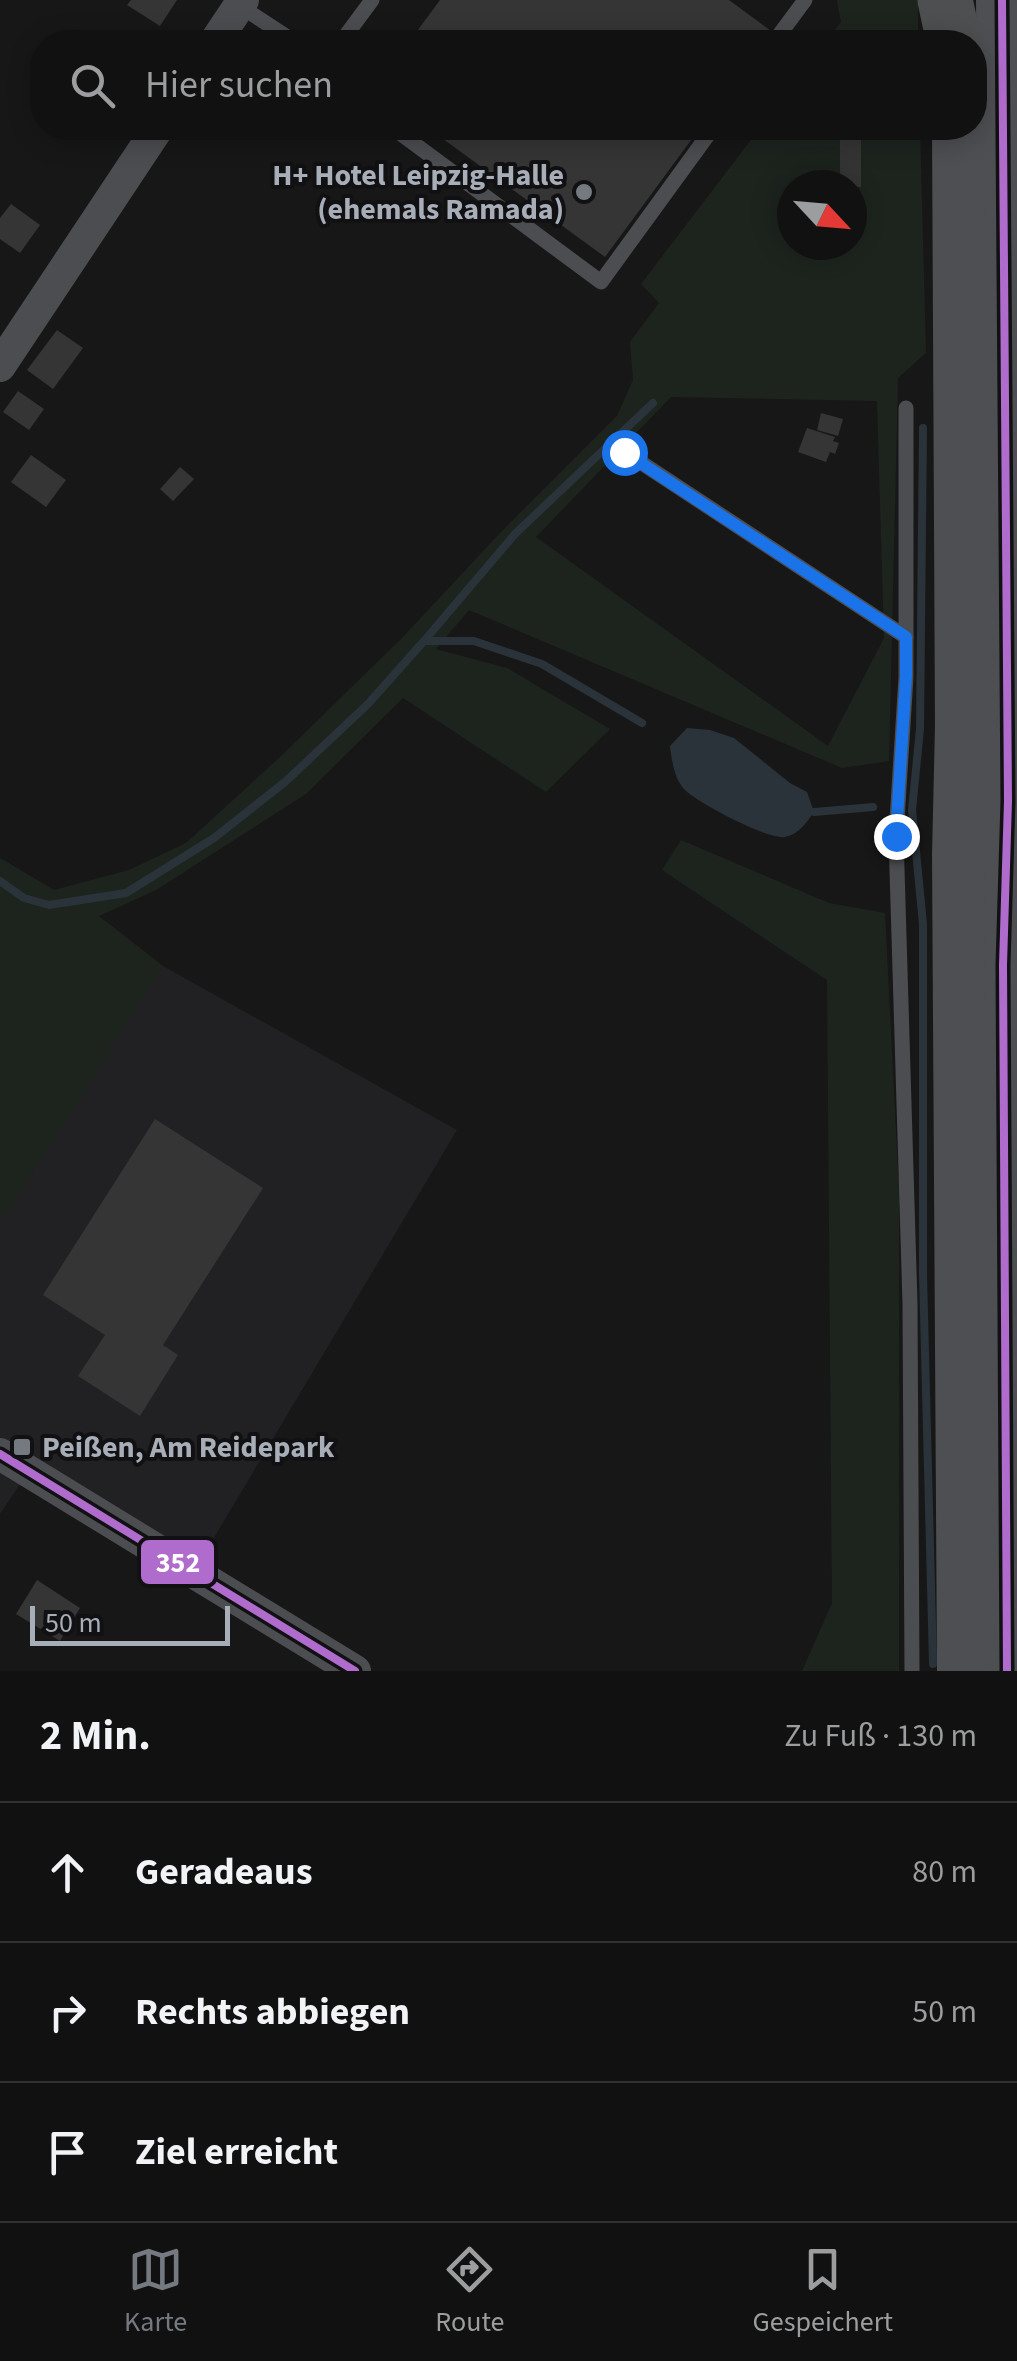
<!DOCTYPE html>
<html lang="de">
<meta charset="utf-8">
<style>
:root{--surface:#111;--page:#1e1f1f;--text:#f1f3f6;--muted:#9c9d9f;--line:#303131;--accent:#757980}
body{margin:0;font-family:"Source Sans 3",sans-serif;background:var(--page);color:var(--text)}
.compass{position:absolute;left:777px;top:170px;width:90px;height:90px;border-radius:50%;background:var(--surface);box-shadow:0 5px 25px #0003;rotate:116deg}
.scale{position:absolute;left:30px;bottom:25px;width:200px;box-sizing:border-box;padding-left:10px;border:5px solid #a8aeb8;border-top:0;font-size:28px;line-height:35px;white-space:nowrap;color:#a8aeb8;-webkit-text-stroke:8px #111113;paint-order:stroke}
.stop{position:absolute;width:30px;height:30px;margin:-22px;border:8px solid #1a73e8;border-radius:50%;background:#fff}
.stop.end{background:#1a73e8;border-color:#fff;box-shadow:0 2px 10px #0008}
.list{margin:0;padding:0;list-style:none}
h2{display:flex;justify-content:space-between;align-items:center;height:130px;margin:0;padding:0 40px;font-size:42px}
h2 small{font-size:32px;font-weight:400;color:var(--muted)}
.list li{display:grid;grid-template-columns:65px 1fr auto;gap:30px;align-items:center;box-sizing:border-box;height:140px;padding:0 40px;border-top:2px solid var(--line)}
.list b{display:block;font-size:38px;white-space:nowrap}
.list em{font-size:32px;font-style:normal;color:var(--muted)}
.icon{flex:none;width:55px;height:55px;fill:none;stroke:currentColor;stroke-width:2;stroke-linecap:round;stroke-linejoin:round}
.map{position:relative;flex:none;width:1017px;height:1671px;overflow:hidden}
.search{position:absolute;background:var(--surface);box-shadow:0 5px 25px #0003;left:30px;right:30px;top:30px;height:110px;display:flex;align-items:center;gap:25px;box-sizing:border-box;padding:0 35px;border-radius:40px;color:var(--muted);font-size:38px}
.sheet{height:550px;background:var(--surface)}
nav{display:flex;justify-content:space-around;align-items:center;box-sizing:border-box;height:140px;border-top:2px solid var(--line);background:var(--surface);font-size:28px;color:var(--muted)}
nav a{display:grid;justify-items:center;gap:5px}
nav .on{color:var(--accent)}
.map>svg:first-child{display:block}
.built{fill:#212123}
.green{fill:#1d241e;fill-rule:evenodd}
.water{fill:#2a333a}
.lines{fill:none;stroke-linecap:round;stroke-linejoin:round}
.stream{stroke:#2a333a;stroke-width:8}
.building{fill:#353536}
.service{stroke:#4b4d50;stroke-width:15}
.minor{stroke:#4b4d50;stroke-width:32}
.trunk{stroke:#4e4f52;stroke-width:52}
.motorway{stroke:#4e4f51;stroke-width:55}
.bus-1-casing{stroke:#111113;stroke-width:15}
.bus-1{stroke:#b06ccc;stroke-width:8}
.route{stroke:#1a73e8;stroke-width:12}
.poi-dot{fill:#757980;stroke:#111113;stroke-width:4}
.labels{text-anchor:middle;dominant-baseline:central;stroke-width:8;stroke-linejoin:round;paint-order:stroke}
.poi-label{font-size:30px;font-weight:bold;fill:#a8aeb8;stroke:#111113;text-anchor:end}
.line-badge{stroke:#111113;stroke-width:4}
.badge-label{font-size:28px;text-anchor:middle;font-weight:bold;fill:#fff}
</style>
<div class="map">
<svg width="1017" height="1671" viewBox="0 0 1017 1671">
<rect width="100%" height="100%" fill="#171717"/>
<path class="built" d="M 0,858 L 98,916 L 163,966 L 457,1130 L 190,1578 L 21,1483 L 0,1514 Z"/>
<g class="green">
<path d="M 837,0 L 918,0 L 918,42 L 825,42 L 841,22 Z"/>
<path d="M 760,128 L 920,128 L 926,353 L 898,378 L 889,761 L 842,768 L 469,610 L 436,649 L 507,668 L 610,729 L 546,792 L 403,698 L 306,794 L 156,890 L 99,916 L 163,966 L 0,1225 L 0,858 L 54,890 L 129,870 L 186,843 L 279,758 L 401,639 L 501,532 L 617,416 L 633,380 L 630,342 L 659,303 L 641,284 ZM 792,185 L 852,185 L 852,245 L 792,245 ZM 671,397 L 877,401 L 884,638 L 828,746 L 536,537 Z"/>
<path d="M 681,840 L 829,903 L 885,913 L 899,1191 L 899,1671 L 802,1671 L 832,1603 L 827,980 L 662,870 Z"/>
</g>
<path class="water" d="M 687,728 L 710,730 L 734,738 L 790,783 L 807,792 L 814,812 C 806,823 799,834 785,837 C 768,840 698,803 685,790 C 674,779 672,761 670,746 Z"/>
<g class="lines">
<g class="stream">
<path d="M 923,428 L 920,729 L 912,810 L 923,924 L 923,1274 L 933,1664"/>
<path d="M 424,641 L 515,534 L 653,403"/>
<path d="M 814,812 L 873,807"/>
<path d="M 0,881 L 24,898 L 49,905 L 126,893 L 214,838 L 285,782 L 368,704 L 424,641 L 474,641 L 542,664 L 642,723"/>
</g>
</g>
<g class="building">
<path d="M 131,0 L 177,0 L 160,26 L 127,5 Z"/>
<path d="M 440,0 L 729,0 L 771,31 L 762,42 L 409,42 Z"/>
<path d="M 428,128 L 700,128 L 605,257 Z"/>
<path d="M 840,129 L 861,129 L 861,187 L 840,185 Z"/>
<path d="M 11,204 L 40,225 L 20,253 L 0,239 L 0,218 Z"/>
<path d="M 57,330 L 83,348 L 53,389 L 27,370 Z"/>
<path d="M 18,391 L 44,409 L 29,430 L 3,412 Z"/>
<path d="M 821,413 L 843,419 L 838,436 L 817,430 Z"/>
<path d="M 807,428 L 835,437 L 833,441 L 839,443 L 835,454 L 830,452 L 826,462 L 798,452 Z"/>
<path d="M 31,455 L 66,480 L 46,507 L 11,482 Z"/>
<path d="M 180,467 L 194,479 L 173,501 L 160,489 Z"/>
<path d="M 155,1119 L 263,1188 L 163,1345 L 178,1355 L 140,1416 L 78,1376 L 105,1335 L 43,1295 Z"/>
<path d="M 37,1580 L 80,1608 L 60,1641 L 16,1614 Z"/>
</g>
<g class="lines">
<g class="service">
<path d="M 240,6 L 295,42"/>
<path d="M 341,42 L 372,0"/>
<path d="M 774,42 L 805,0"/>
<path d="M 393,128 L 601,282 L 713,128"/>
<path d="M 906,408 L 906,677 L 896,836 L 910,1304 L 912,1671"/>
<path d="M 625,452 L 906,637"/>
</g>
<g class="minor">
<path d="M 215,42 L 243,0"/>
<path d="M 0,366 L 158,128"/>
<path d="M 0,1454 L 355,1671"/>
</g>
<g class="trunk">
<path d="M 1002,0 L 1008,801 L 1003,965 L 1007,1671"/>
<path d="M 958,128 L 961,726 L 958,855 L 963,1671"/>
</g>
<path class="motorway" d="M 945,0 L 954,42"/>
<g class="bus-1-casing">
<g id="bus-1">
<path d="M 1002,0 L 1008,801 L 1003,965 L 1007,1671"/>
<path d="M 0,1454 L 355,1671"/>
</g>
</g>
<use href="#bus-1" class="bus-1"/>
</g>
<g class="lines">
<path class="route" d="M 624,452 L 906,637 L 906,676 L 896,836"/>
</g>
<g class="poi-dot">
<circle cx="584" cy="192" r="10"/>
<rect x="12" y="1437" width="20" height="20" rx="5"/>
</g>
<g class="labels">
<g class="poi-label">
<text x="564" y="175">H+ Hotel Leipzig-Halle<tspan x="564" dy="34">(ehemals Ramada)</tspan></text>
<text x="42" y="1447" text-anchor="start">Peißen, Am Reidepark</text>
</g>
</g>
<rect class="line-badge" x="139" y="1538" width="77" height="48" rx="10" fill="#b06ccc"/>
<g class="badge-label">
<text x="178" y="1572">352</text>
</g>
</svg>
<svg class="compass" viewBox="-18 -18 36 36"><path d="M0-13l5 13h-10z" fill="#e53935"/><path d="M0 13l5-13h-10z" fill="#9c9d9f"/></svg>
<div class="scale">50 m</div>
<div class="stop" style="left:624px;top:452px"></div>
<div class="stop end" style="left:896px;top:836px"></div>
<div class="search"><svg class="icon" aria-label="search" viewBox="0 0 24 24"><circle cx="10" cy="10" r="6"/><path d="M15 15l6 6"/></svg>Hier suchen</div>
</div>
<section class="sheet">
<h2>2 Min.<small>Zu Fuß · 130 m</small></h2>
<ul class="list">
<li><svg class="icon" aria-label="ahead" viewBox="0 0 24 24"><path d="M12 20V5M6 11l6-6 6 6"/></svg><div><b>Geradeaus</b></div><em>80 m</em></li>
<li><svg class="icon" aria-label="right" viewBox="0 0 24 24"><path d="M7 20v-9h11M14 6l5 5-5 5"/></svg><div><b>Rechts abbiegen</b></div><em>50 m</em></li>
<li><svg class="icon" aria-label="arrive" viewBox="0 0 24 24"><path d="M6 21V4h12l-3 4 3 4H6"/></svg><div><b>Ziel erreicht</b></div></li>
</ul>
</section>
<nav>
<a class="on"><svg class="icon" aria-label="map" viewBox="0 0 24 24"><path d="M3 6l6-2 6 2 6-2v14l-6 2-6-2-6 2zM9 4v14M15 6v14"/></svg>Karte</a>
<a><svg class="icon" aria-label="directions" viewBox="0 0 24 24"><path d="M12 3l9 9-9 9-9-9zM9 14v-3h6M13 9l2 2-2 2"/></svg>Route</a>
<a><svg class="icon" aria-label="saved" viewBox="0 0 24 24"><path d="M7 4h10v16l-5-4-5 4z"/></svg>Gespeichert</a>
</nav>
